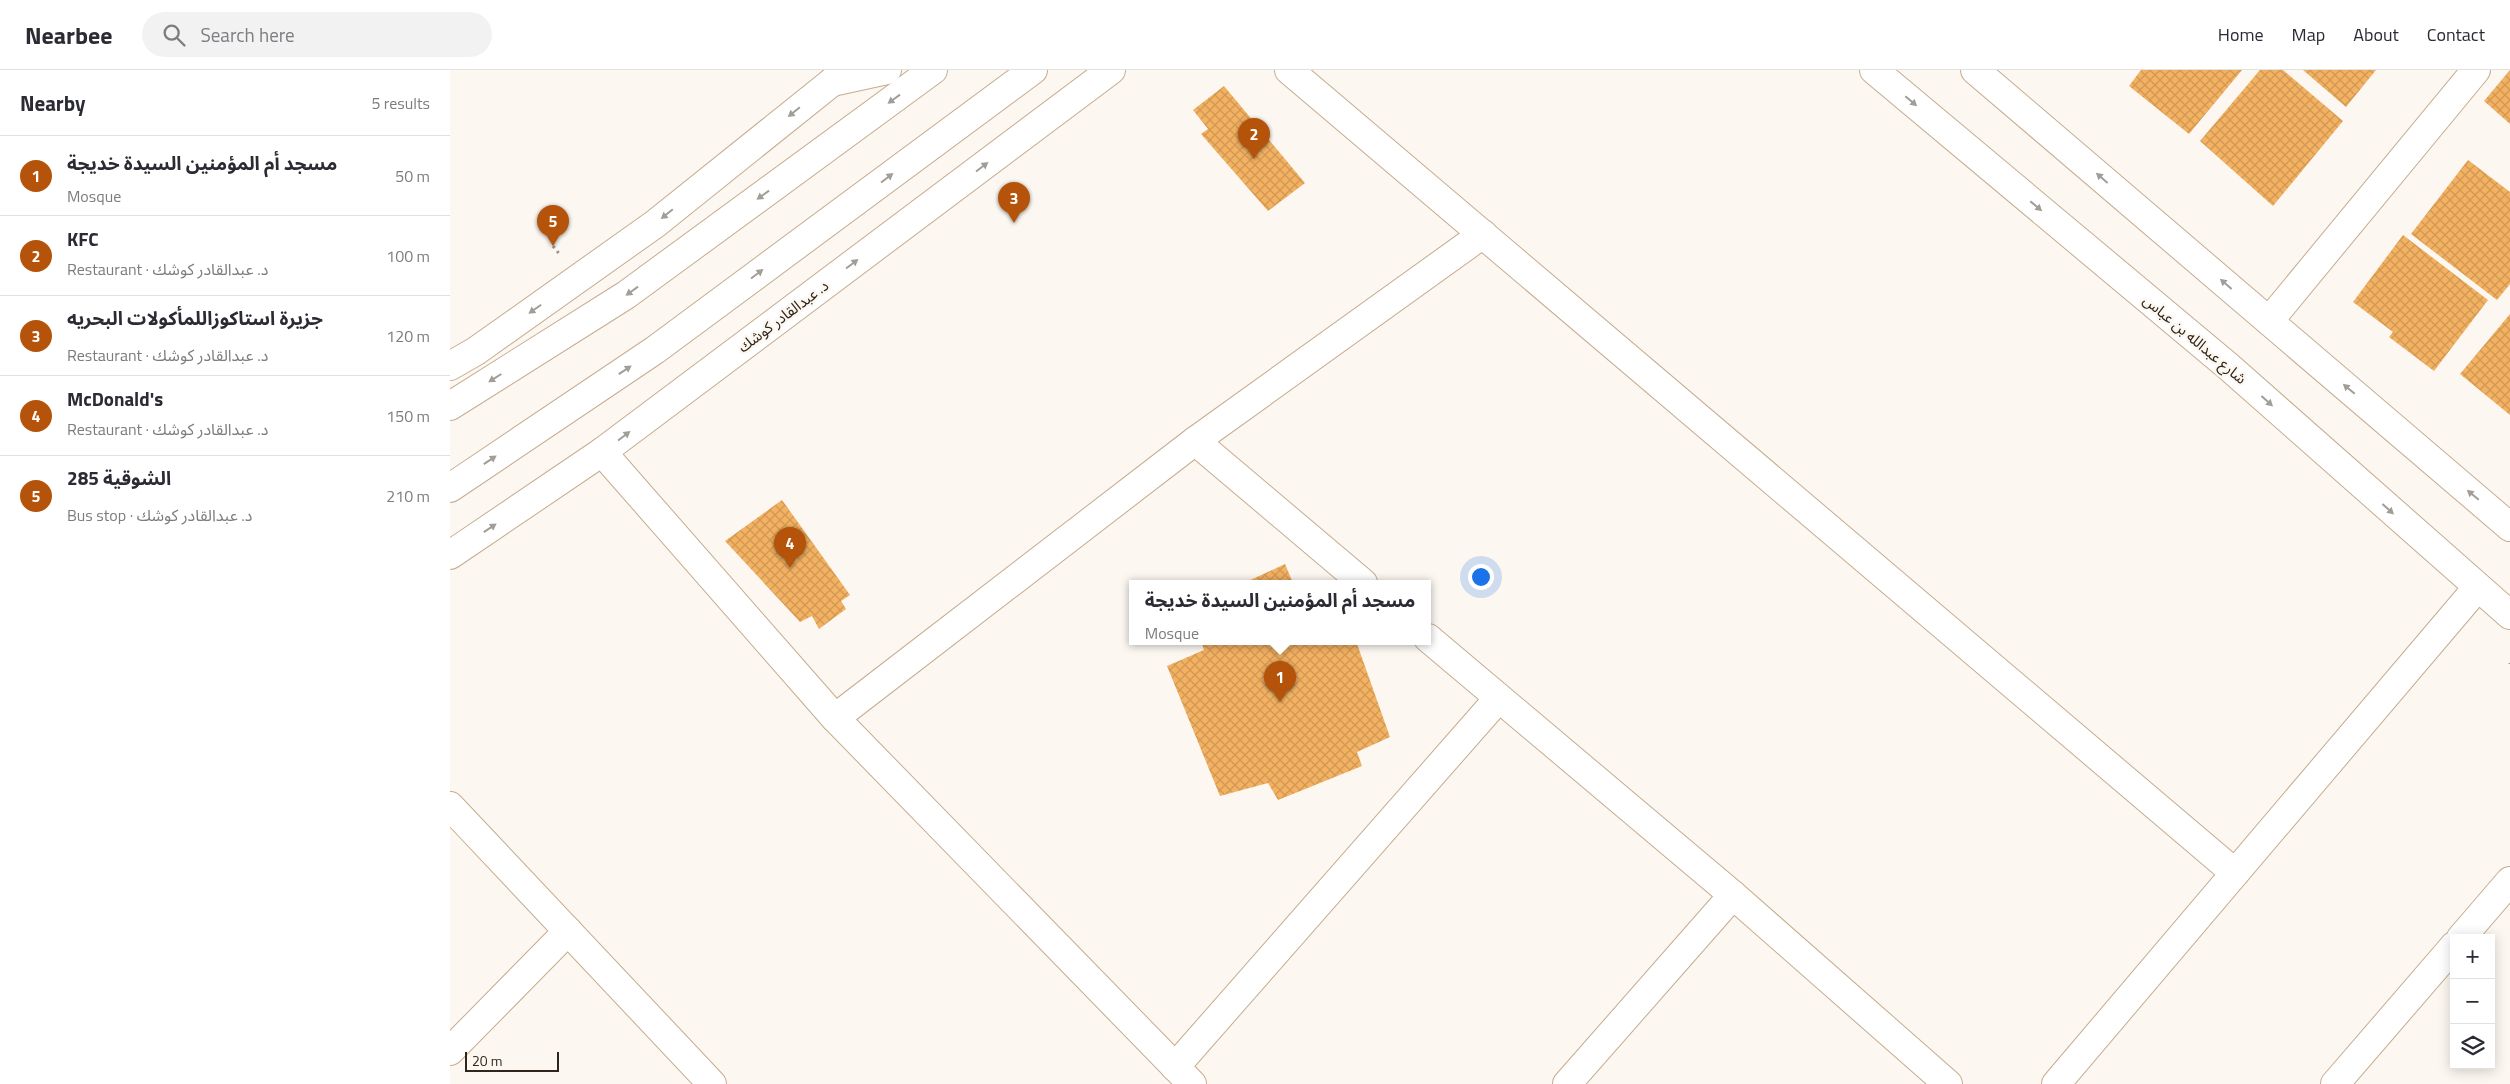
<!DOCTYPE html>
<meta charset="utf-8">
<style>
:root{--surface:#fff;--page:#f2f2f3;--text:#2b2b33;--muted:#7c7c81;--line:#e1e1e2;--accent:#b45309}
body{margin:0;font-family:"Titillium Web","Noto Sans Arabic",sans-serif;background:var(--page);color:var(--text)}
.controls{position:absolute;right:15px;bottom:15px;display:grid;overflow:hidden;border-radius:0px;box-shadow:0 2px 12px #0003}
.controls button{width:45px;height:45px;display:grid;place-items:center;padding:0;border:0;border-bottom:1px solid var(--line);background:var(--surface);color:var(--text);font:25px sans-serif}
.scale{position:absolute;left:15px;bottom:12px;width:94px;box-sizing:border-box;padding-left:5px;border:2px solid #2f251a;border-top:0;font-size:14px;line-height:18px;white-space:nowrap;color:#2f251a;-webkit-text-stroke:4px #fcf7f1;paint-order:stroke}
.you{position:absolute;left:1030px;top:506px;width:18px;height:18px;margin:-12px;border:4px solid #fff;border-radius:50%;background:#1a73e8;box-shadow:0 0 0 8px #1a73e833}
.badge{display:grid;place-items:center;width:32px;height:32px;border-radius:50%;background:var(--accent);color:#fff;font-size:16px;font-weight:700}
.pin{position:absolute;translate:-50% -41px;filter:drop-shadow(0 1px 2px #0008)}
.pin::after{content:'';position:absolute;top:26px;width:18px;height:15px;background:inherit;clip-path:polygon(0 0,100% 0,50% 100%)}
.popup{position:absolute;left:679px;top:510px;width:302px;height:65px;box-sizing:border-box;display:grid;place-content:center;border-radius:0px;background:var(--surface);filter:drop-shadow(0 1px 4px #0005);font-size:16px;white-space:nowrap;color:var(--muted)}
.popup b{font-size:19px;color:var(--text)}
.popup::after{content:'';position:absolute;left:50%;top:100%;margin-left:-10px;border:10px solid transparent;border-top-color:var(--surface)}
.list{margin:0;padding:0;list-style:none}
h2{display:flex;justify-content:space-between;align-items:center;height:65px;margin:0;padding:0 20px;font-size:21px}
h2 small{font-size:16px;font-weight:400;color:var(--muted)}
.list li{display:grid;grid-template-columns:32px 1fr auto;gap:15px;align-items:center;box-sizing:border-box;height:80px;padding:0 20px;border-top:1px solid var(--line)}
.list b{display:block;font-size:19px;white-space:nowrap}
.list p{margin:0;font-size:16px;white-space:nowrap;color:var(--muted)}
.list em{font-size:16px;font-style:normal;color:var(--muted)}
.icon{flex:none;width:28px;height:28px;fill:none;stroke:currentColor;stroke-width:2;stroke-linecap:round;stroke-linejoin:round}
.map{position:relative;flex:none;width:2060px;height:1014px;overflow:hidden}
header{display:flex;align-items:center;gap:30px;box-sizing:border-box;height:70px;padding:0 25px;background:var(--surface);border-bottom:1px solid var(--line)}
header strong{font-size:24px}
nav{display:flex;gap:28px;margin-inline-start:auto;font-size:18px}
.search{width:350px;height:45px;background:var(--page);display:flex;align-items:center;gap:12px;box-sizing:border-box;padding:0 18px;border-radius:28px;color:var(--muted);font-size:19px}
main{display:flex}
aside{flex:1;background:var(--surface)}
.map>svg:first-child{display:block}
.building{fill:url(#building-cross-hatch)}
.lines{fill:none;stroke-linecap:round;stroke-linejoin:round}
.minor-casing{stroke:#c6ac8f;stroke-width:30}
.tertiary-casing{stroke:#c6ac8f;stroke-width:30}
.secondary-casing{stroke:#c6ac8f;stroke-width:30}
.primary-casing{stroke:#c6ac8f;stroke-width:30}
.path{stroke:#9c958c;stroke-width:3;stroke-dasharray:2.5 4;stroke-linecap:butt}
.minor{stroke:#fff;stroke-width:28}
.tertiary{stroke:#fff;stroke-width:28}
.secondary{stroke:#fff;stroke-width:28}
.primary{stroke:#fff;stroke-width:28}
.oneway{fill:#a19d98}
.labels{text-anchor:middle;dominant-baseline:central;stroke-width:5;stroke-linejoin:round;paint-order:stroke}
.street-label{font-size:15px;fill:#2f251a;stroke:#fcf7f1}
</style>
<header>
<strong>Nearbee</strong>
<div class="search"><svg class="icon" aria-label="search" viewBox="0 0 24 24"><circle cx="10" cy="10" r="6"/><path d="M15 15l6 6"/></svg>Search here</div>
<nav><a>Home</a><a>Map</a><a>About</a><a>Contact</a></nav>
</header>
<main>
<aside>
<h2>Nearby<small>5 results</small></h2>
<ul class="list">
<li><span class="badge">1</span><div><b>مسجد أم المؤمنين السيدة خديجة</b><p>Mosque</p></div><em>50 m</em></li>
<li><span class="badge">2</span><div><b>KFC</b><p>Restaurant · د. عبدالقادر كوشك</p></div><em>100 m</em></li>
<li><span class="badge">3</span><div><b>جزيرة استاكوزاللمأكولات البحريه</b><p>Restaurant · د. عبدالقادر كوشك</p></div><em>120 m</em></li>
<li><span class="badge">4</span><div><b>McDonald's</b><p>Restaurant · د. عبدالقادر كوشك</p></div><em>150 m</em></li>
<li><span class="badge">5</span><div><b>الشوقية 285</b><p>Bus stop · د. عبدالقادر كوشك</p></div><em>210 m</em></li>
</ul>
</aside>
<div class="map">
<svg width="2060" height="1014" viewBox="0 0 2060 1014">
<defs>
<pattern id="building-cross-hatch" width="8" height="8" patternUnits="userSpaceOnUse" patternTransform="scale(1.25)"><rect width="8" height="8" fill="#f3b162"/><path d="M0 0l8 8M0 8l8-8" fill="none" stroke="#d19854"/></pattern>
</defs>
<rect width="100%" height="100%" fill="#fcf7f1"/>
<g class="building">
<path d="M 1691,0 L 1792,0 L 1739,64 L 1679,16 Z"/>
<path d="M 1810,0 L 1833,0 L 1893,51 L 1823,136 L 1750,71 Z"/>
<path d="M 1853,0 L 1926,0 L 1896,37 Z"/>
<path d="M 2060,0 L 2060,54 L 2034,31 Z"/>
<path d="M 774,16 L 855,113 L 818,141 L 751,64 L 758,59 L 743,40 Z"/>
<path d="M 2018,90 L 2060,122 L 2060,214 L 2047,230 L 1961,164 Z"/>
<path d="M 1953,165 L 2038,230 L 1984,301 L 1939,267 L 1943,262 L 1903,232 Z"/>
<path d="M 2060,244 L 2060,345 L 2010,304 Z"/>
<path d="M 332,430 L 400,525 L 391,531 L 396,539 L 369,559 L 362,546 L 350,552 L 275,471 Z"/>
<path d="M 835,494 L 843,513 L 794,513 Z"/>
<path d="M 751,571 L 906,571 L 940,667 L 907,682 L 912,696 L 828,730 L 818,713 L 770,726 L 717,596 L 754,580 Z"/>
</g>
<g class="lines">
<g class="minor-casing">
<g id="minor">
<path d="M 839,0 L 1785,803"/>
<path d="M 1819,251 L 2026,0"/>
<path d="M 745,371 L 913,513"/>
<path d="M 152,382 L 385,648 L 742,1014"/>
<path d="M 978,568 L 1283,825 L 1498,1014"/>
<path d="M 385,648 L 745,371 L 1033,164"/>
<path d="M 0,736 L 262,1014"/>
<path d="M 2011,868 L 2060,811"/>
<path d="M 0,981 L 118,861"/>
<path d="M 725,997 L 1048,629"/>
<path d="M 1117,1014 L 1283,825"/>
<path d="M 1606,1014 L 2027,518"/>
<path d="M 1885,1014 L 2004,876"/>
</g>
</g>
<g class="tertiary-casing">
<path id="tertiary" d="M 0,296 L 26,281 L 205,154 L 397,0"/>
</g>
<g class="secondary-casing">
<path id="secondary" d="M 0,485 L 152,382 L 661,0"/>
</g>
<g class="primary-casing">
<g id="primary">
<path d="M 1424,0 L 1779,297 L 2060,545"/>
<path d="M 1525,0 L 2060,457"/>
<path d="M 382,12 L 437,0"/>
<path d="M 0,336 L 176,225 L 483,0"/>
<path d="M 0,418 L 205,280 L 583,0"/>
</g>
</g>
<g class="path">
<path d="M 103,176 L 111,186"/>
<path d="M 2060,593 L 2060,594"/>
</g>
<use href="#minor" class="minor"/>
<use href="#tertiary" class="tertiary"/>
<use href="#secondary" class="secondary"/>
<use href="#primary" class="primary"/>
</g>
<defs><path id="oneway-solid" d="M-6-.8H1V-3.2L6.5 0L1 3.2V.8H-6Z" transform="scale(1.25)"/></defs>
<g class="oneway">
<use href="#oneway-solid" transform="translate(444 29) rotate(144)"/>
<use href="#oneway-solid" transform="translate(1461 31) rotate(40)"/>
<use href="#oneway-solid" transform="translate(344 42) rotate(141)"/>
<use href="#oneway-solid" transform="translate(532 97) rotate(-37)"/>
<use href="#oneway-solid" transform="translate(437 108) rotate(-37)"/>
<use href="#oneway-solid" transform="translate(1652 108) rotate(-139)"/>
<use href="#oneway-solid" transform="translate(313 125) rotate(144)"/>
<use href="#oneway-solid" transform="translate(1586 136) rotate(40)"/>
<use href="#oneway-solid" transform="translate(217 144) rotate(141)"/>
<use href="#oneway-solid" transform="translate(402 194) rotate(-37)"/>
<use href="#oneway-solid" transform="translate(307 204) rotate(-37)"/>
<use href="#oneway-solid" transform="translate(1776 214) rotate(-139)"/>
<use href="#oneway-solid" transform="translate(182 221) rotate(144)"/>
<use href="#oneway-solid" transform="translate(85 239) rotate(145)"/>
<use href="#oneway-solid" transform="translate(175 300) rotate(-34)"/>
<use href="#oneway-solid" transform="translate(45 308) rotate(148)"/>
<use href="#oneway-solid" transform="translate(1899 319) rotate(-140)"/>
<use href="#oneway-solid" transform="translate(1817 331) rotate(42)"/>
<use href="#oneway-solid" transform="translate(174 366) rotate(-37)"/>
<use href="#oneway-solid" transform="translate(40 390) rotate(-34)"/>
<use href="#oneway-solid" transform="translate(2023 425) rotate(-140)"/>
<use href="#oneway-solid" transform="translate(1938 439) rotate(42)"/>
<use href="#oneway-solid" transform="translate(40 458) rotate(-34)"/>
</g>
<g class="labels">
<g class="street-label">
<text transform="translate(333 246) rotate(-37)">د. عبدالقادر كوشك</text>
<text transform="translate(1745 269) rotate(40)">شارع عبدالله بن عباس</text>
</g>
</g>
</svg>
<div class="controls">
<button>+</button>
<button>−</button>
<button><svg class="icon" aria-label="layers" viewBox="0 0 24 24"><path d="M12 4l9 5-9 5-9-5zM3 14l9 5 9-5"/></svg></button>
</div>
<div class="scale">20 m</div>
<div class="you"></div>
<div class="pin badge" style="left:830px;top:632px">1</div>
<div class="popup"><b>مسجد أم المؤمنين السيدة خديجة</b>Mosque</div>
<div class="pin badge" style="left:804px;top:89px">2</div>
<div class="pin badge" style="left:564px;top:153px">3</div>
<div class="pin badge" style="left:340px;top:498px">4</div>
<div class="pin badge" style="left:103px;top:176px">5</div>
</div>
</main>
